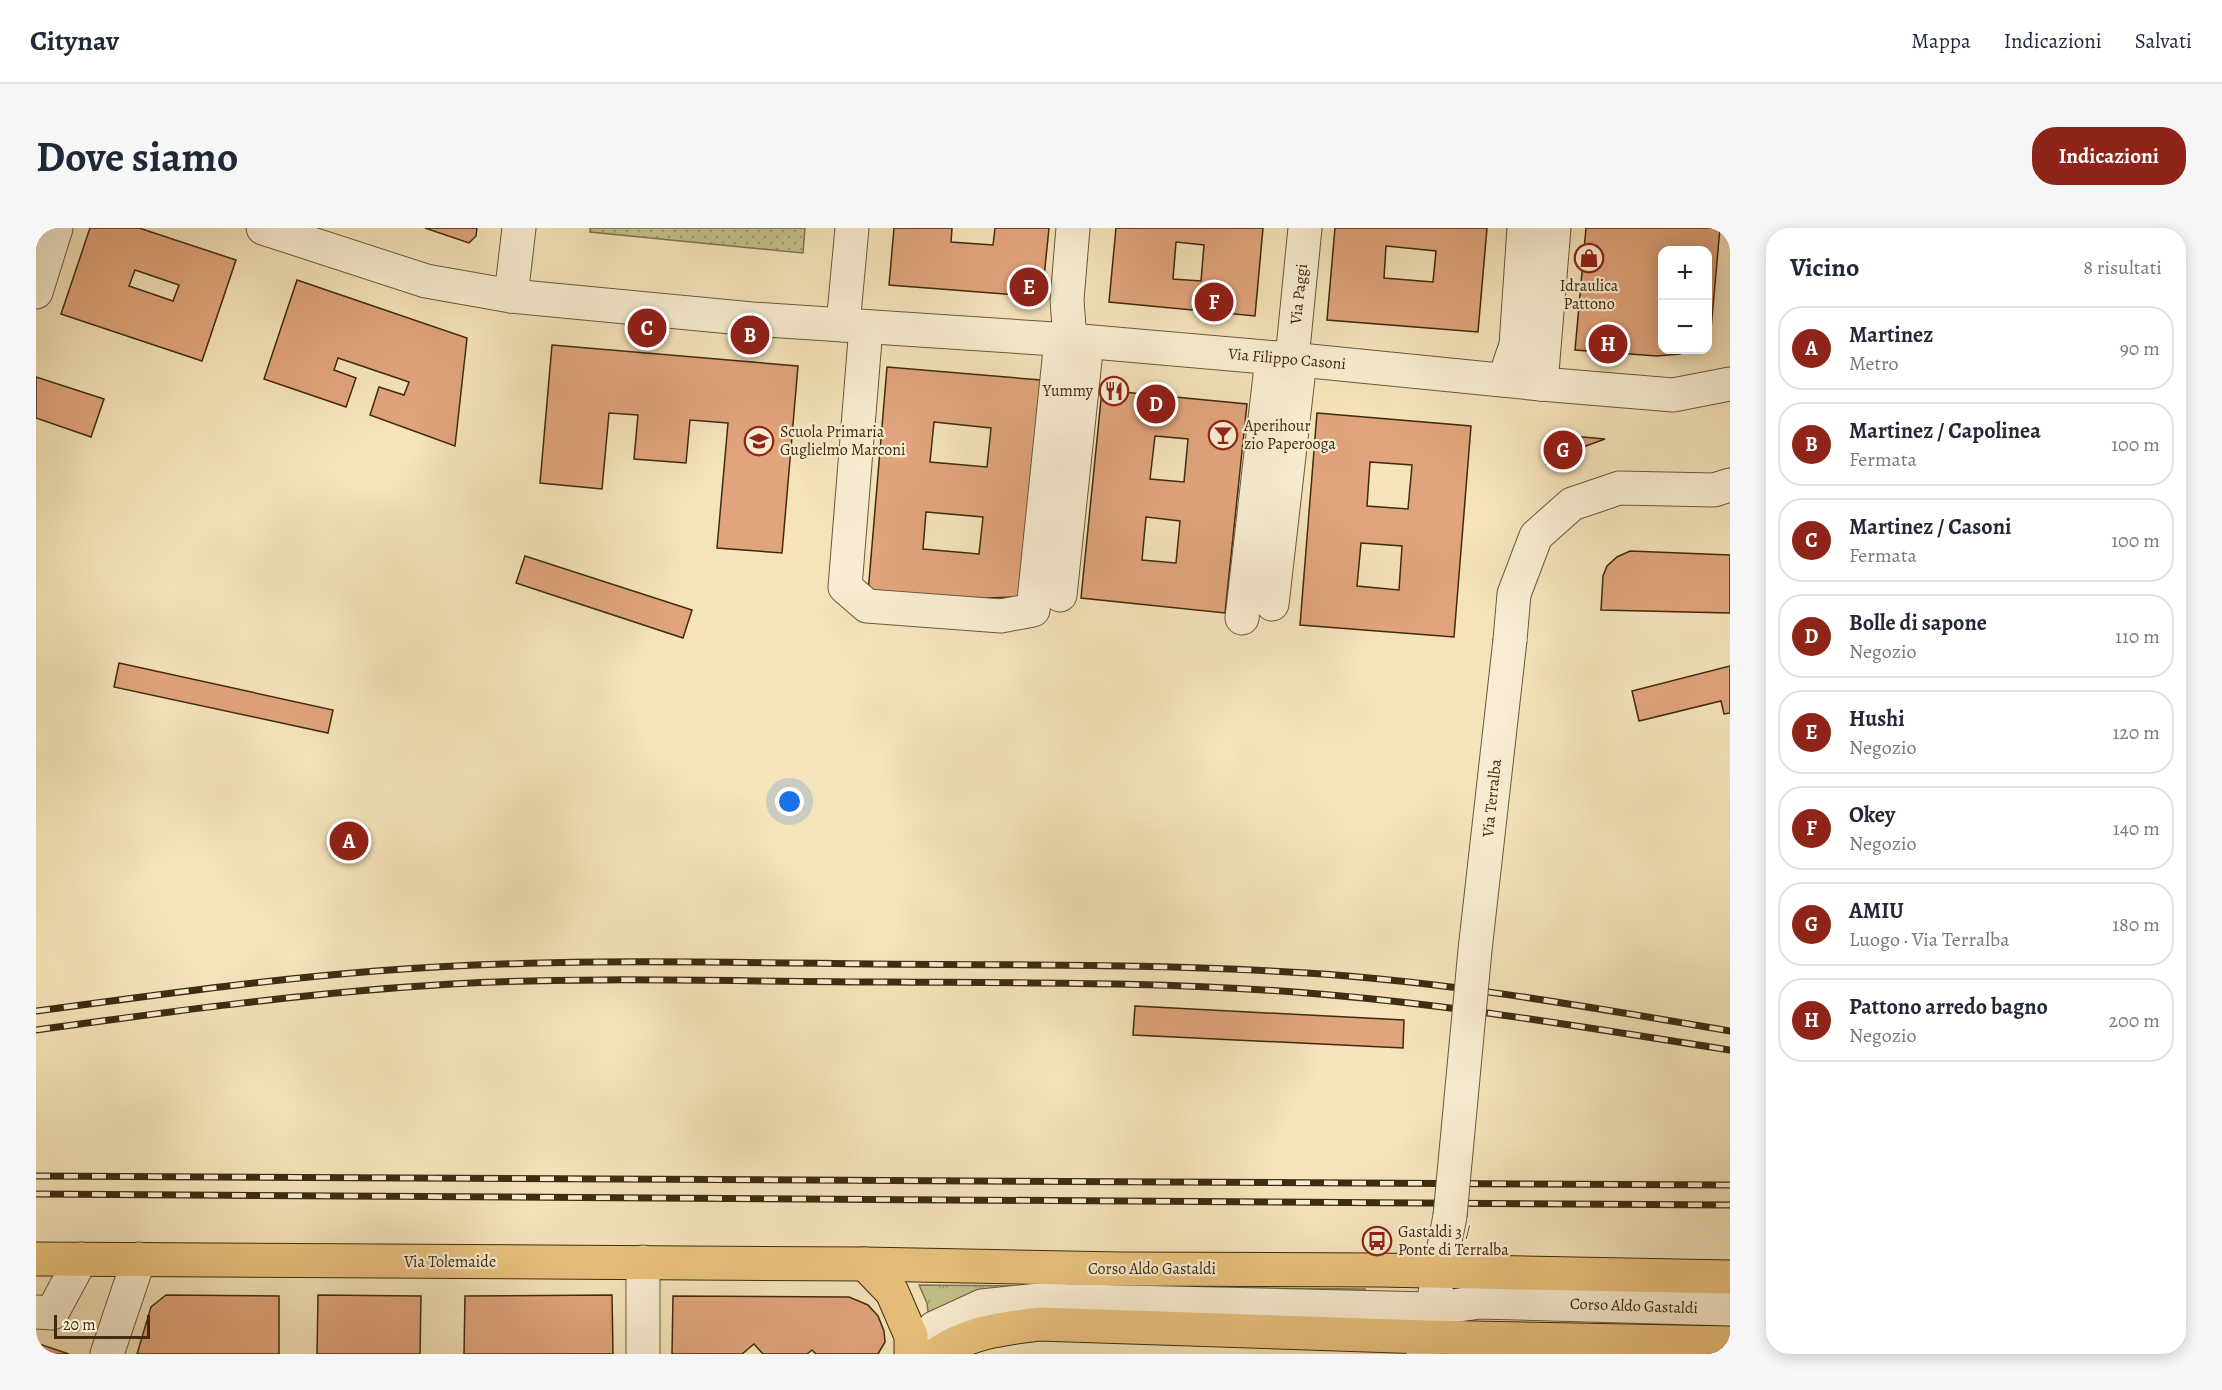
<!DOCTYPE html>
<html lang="it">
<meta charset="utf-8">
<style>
:root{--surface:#fff;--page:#f6f6f7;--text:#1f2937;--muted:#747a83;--line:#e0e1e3;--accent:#8f2418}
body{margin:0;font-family:Alegreya,serif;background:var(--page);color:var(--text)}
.controls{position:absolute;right:18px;top:18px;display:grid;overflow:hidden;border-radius:12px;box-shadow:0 3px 15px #0003}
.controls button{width:54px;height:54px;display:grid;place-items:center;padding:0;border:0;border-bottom:2px solid var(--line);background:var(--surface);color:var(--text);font:30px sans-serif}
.scale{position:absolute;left:18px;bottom:15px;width:96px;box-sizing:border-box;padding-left:6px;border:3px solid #3e2b10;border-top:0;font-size:16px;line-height:21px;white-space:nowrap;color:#3e2b10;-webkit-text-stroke:4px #f8edd2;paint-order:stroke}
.you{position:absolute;left:754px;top:574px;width:21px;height:21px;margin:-15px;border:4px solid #fff;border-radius:50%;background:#1a73e8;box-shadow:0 0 0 9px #1a73e833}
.badge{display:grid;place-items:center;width:39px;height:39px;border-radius:50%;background:var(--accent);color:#fff;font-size:20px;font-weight:700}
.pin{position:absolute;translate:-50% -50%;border:3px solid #fff;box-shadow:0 2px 6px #0006}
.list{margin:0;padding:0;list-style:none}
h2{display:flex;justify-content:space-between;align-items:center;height:78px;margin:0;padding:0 24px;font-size:26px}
h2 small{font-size:20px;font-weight:400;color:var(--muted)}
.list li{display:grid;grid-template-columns:39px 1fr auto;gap:18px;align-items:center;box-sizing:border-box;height:84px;margin:0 12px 12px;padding:0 12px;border:2px solid var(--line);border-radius:24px}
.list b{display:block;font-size:22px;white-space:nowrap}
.list p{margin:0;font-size:20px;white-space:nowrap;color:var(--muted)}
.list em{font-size:20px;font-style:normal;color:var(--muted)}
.map{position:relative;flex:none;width:1694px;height:1126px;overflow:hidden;border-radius:24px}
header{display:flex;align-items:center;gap:36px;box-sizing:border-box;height:84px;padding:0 30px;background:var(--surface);border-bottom:2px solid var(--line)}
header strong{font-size:28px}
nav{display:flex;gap:33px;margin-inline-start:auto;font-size:21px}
.intro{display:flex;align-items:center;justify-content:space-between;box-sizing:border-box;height:144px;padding:0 36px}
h1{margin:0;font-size:42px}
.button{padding:15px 27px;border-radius:24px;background:var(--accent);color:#fff;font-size:21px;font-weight:700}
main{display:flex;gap:36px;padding:0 36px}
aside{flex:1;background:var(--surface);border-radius:24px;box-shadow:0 3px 15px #0003}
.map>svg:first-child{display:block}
.grass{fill:url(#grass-tufts);stroke:#80764e;stroke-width:1.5}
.park{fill:url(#park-dots);stroke:#80764e;stroke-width:1.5}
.building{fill:#e1a47c;stroke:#3e2b10;stroke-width:1.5;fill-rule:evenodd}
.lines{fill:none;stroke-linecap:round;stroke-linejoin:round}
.minor-casing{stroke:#6c593a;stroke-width:35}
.major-casing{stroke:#3e2b10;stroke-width:35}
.minor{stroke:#f8edd2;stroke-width:33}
.major{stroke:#eac27d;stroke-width:33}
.rail-casing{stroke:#3e2b10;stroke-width:7}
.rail{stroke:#f8edd2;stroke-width:4.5;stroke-dasharray:14;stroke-linecap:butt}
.minor-bridge-casing{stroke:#6c593a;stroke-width:35;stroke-linecap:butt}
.minor-bridge{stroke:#f8edd2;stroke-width:33}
.labels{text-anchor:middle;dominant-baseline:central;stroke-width:4.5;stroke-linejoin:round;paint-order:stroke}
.poi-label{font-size:16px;fill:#3e2b10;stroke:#f8edd2;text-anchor:start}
.street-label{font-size:16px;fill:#3e2b10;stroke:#f8edd2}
</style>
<header>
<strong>Citynav</strong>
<nav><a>Mappa</a><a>Indicazioni</a><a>Salvati</a></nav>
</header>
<div class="intro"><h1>Dove siamo</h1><a class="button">Indicazioni</a></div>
<main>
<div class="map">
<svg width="1694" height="1126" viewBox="0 0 1694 1126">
<defs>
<pattern id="grass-tufts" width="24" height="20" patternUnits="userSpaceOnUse" patternTransform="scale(1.5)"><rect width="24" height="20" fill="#c3c18b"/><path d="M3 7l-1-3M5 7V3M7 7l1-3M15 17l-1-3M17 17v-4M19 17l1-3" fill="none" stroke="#a09d70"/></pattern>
<pattern id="park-dots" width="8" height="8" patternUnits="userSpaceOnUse" patternTransform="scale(1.5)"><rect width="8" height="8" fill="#c3c18b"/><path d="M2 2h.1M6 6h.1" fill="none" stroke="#a09d70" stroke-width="1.8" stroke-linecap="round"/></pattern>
</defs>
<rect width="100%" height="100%" fill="#f5e3ba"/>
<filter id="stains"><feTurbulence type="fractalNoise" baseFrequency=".00333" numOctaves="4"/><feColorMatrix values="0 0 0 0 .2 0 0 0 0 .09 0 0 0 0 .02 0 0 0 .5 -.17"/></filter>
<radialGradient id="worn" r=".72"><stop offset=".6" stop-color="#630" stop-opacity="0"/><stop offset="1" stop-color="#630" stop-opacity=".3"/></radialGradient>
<path class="grass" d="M 883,1057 L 1329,1061 L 1329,1069 L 893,1092 L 891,1075 Z"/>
<path class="park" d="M 554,0 L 769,0 L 767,25 L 554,4 Z"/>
<g class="building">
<path d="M 54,0 L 103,0 L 200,32 L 166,133 L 25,86 ZM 99,42 L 143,57 L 137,73 L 93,58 Z"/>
<path d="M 389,0 L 441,0 L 440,8 L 433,15 Z"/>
<path d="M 858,0 L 916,0 L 915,14 L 957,17 L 959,0 L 1013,0 L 1006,69 L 853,57 Z"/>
<path d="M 1080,0 L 1227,0 L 1219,88 L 1073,74 ZM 1140,14 L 1168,17 L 1165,53 L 1137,51 Z"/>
<path d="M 1299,0 L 1451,0 L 1442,104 L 1291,92 ZM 1350,18 L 1400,23 L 1397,54 L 1348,50 Z"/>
<path d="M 1550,0 L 1684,0 L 1675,101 L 1672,105 L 1672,22 L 1626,22 L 1626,122 L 1654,122 L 1644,126 L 1621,128 L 1539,122 Z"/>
<path d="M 261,52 L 431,110 L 419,218 L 334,187 L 343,159 L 368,167 L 373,154 L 302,130 L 298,142 L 320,150 L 310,179 L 228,151 Z"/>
<path d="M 516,117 L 762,138 L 746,325 L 681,320 L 692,195 L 654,192 L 650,235 L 598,231 L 602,187 L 573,185 L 566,261 L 504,255 Z"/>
<path d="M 851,139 L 1005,152 L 985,369 L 917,371 L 832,365 ZM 898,194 L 955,200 L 951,239 L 894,234 ZM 890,284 L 947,289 L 943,326 L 887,321 Z"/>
<path d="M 0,149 L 68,171 L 55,209 L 0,190 Z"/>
<path d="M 1066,162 L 1211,176 L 1189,385 L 1045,370 ZM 1119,208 L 1152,211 L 1148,254 L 1114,251 ZM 1110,289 L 1144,293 L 1140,335 L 1106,332 Z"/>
<path d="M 1281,185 L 1435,198 L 1418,409 L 1264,397 ZM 1334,234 L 1376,237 L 1372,281 L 1331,278 ZM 1325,315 L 1366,318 L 1363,362 L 1321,358 Z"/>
<path d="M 1513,206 L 1569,211 L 1536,223 L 1510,236 Z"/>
<path d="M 1594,323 L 1694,327 L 1694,385 L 1565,382 L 1567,348 L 1571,338 L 1581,329 Z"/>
<path d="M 489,328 L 656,382 L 647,410 L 480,355 Z"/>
<path d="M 83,435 L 297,482 L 292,505 L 78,459 Z"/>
<path d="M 1694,438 L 1694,485 L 1688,486 L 1685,473 L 1603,493 L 1596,463 Z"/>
<path d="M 1099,778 L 1368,792 L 1367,820 L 1097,807 Z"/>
<path d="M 130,1067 L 243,1068 L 243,1126 L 101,1126 L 115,1079 Z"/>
<path d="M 282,1067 L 385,1068 L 384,1126 L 281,1126 Z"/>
<path d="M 576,1067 L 577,1126 L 428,1126 L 429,1068 Z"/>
<path d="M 637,1068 L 813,1069 L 832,1077 L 842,1088 L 848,1103 L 849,1114 L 842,1126 L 780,1126 L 776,1122 L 771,1126 L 727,1126 L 718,1116 L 706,1126 L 636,1126 Z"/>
<path d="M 0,1115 L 33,1126 L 0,1126 Z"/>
</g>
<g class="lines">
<g class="minor-casing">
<g id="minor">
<path d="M 227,0 L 390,53 L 475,68 L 716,91 L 1034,112 L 1264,132 L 1505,156 L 1637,167 L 1694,156"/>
<path d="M 0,64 L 20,0"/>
<path d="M 475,68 L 483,0"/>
<path d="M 807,97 L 816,0"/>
<path d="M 830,99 L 809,359 L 831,378 L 965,388 L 997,382 L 1025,112"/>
<path d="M 1034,112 L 1031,72 L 1037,0"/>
<path d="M 1256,131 L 1269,0"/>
<path d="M 1468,152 L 1480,117 L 1488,0"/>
<path d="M 1505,156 L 1518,0"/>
<path d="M 1024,367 L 1051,114"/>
<path d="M 1236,376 L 1264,132"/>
<path d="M 1206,390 L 1236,130"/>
<path d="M 1474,412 L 1478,366 L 1500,308 L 1536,276 L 1583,260 L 1678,262 L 1694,257"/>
<path d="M 0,1084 L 16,1085 L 45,1031"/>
<path d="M 71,1126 L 103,1031"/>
<path d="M 607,1126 L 607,1034"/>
<path d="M 884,1126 L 898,1100 L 946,1078 L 1003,1072 L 1395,1081 L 1444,1074 L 1694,1081"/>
<path d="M 1387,1126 L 1414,988"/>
</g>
</g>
<g class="major-casing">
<g id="major">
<path d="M 0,1031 L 829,1036 L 1085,1041 L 1344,1042 L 1694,1049"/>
<path d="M 829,1036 L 856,1064 L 875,1108 L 875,1126"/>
<path d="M 901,1126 C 934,1104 965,1101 1003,1096 L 1389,1109 L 1694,1115"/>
</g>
</g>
<use href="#minor" class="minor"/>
<use href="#major" class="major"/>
<g class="rail-casing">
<g id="rail">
<path d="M 0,783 C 113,768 226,752 340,743 C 504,730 670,734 835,736 C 980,737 1126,736 1271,745 C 1413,754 1554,779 1694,803"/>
<path d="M 0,802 C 138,783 277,764 416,756 C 561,748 707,754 852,754 C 991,755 1132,754 1271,765 C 1413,776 1553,800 1694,822"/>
<path d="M 0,948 L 1694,957"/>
<path d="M 0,966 L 1694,977"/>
</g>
</g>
<use href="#rail" class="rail"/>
<g class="minor-bridge-casing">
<path id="minor-bridge" d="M 1414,988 L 1439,722 L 1474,412"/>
</g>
<use href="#minor-bridge" class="minor-bridge"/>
</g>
<defs>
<g id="shop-ring" transform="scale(1.5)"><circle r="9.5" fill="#f8edd2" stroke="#8f2418" stroke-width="1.5"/><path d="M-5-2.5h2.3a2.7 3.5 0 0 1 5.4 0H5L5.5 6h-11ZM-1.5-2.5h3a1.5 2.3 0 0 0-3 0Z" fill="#8f2418"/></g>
<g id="restaurant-ring" transform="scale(1.5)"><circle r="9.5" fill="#f8edd2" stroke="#8f2418" stroke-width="1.5"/><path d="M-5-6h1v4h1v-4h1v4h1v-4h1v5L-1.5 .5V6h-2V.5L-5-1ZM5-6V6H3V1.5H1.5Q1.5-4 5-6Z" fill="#8f2418"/></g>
<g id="bar-ring" transform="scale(1.5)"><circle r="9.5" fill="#f8edd2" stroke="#8f2418" stroke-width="1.5"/><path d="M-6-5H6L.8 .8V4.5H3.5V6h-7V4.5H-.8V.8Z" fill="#8f2418"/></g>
<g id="school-ring" transform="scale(1.5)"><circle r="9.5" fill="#f8edd2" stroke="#8f2418" stroke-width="1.5"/><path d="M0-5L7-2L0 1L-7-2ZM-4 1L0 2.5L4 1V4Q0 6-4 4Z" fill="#8f2418"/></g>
<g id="bus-ring" transform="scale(1.5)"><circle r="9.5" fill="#f8edd2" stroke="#8f2418" stroke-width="1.5"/><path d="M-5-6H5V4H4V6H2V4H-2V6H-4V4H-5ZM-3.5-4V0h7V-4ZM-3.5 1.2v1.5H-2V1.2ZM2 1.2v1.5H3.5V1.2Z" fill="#8f2418"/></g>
</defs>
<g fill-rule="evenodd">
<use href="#shop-ring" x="1553" y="30"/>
<use href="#restaurant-ring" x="1078" y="163"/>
<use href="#bar-ring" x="1187" y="207"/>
<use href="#school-ring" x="723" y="213"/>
<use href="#bus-ring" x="1341" y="1013"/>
</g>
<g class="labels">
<g class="poi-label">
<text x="1553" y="58" text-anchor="middle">Idraulica<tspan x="1553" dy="18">Pattono</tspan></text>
<text x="1057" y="163" text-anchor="end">Yummy</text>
<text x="1208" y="198">Aperihour<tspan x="1208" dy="18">zio Paperooga</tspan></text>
<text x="744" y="204">Scuola Primaria<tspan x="744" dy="18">Guglielmo Marconi</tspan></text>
<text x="1362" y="1004">Gastaldi 3 /<tspan x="1362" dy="18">Ponte di Terralba</tspan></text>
</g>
<g class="street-label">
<text transform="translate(1263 66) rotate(-84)">Via Paggi</text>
<text transform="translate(1251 131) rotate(5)">Via Filippo Casoni</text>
<text transform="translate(1456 570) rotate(-84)">Via Terralba</text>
<text x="414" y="1034">Via Tolemaide</text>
<text x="1116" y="1041">Corso Aldo Gastaldi</text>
<text transform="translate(1598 1078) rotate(2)">Corso Aldo Gastaldi</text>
</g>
</g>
<rect width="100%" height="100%" filter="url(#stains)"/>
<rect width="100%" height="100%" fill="url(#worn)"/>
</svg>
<div class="controls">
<button>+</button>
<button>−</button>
</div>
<div class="scale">20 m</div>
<div class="you"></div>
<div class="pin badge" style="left:313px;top:613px">A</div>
<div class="pin badge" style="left:714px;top:107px">B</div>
<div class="pin badge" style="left:611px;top:100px">C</div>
<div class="pin badge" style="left:1120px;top:176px">D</div>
<div class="pin badge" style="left:993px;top:59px">E</div>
<div class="pin badge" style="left:1178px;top:74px">F</div>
<div class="pin badge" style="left:1527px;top:222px">G</div>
<div class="pin badge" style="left:1572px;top:116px">H</div>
</div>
<aside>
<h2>Vicino<small>8 risultati</small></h2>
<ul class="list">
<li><span class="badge">A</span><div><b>Martinez</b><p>Metro</p></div><em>90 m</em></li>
<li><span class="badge">B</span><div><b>Martinez / Capolinea</b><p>Fermata</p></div><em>100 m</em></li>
<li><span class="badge">C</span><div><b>Martinez / Casoni</b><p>Fermata</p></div><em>100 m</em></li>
<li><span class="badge">D</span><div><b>Bolle di sapone</b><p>Negozio</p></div><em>110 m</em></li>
<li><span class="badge">E</span><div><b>Hushi</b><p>Negozio</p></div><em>120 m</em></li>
<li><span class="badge">F</span><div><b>Okey</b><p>Negozio</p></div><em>140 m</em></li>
<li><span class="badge">G</span><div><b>AMIU</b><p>Luogo · Via Terralba</p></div><em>180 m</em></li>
<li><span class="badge">H</span><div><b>Pattono arredo bagno</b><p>Negozio</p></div><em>200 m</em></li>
</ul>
</aside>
</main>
